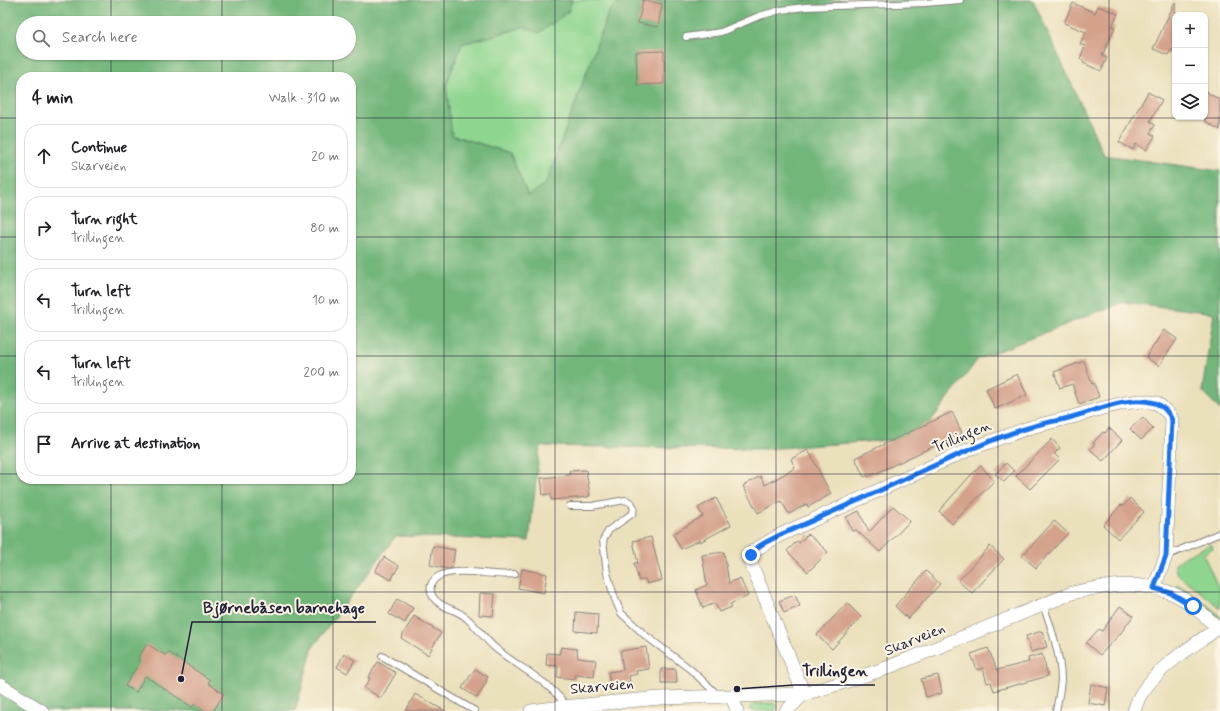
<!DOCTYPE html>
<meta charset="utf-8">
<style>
:root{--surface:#fff;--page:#f6f6f6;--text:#202124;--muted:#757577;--line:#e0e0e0}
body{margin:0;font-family:Mynerve,sans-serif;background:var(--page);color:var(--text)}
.controls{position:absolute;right:12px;top:12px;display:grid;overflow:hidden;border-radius:8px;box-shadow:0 1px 3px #0004}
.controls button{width:36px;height:36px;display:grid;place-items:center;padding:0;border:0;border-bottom:1px solid var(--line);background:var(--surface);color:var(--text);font:20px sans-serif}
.stop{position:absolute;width:12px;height:12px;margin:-9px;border:3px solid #1a73e8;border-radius:50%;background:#fff}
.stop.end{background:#1a73e8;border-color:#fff;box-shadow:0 1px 4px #0008}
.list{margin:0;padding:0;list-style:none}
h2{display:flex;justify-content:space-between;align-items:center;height:52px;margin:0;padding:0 16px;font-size:17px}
h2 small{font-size:13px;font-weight:400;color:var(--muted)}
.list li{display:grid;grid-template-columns:26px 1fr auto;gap:12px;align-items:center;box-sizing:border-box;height:64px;margin:0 8px 8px;padding:0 8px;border:1px solid var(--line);border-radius:16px}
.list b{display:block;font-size:15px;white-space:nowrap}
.list p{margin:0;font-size:13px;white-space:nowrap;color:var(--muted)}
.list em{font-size:13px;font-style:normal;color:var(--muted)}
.icon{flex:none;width:22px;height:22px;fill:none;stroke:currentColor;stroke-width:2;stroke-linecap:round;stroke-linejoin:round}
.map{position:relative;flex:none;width:1220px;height:711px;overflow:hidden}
.search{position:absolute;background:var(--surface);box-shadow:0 1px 3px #0004;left:16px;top:16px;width:340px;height:44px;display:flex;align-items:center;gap:10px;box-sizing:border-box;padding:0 14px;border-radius:22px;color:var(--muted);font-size:15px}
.panel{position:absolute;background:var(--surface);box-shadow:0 1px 3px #0004;left:16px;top:72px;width:340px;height:412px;border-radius:16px}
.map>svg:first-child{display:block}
.green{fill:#8ed58f;stroke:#587c65}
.forest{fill:#72b67a;stroke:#4a6c5a;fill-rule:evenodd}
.building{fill:#d4a18b}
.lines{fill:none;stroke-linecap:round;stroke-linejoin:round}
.lane-casing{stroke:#86817c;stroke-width:8}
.street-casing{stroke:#86817c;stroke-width:14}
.lane{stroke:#fff;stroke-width:6}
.street{stroke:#fff;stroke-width:13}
.route{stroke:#1a73e8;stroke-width:5}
.grid{fill:none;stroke:#22223b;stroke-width:1;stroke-opacity:0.55}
.labels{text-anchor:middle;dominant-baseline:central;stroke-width:4;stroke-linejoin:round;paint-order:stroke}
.street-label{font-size:15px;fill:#22223b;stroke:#fcf5e5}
.leader{fill:none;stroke:#22223b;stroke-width:1.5}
.callout-dot{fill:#22223b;stroke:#fcf5e5;stroke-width:1.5}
.callout-label{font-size:16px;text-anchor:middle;font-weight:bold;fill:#22223b;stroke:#fcf5e5;stroke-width:4;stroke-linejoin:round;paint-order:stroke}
</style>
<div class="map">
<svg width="1220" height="711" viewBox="0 0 1220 711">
<rect width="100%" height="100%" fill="#fcf5e5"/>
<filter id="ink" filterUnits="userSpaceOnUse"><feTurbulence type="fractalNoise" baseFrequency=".025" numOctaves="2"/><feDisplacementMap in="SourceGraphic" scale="8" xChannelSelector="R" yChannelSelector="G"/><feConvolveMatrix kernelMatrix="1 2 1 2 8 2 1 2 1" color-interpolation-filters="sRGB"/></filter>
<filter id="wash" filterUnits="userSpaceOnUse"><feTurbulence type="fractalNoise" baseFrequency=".012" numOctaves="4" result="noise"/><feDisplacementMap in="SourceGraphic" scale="16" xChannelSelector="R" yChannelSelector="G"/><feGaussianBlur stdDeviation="0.9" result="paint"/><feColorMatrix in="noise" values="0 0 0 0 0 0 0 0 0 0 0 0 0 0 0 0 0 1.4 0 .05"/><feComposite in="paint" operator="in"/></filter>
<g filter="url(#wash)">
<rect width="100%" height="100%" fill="#ebe0bc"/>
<g class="green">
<path d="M 572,0 L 622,0 L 609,11 L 546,183 L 528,196 L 510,153 L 452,135 L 446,85 L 462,44 L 524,27 L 568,12 Z"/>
<path d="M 1211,544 L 1213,548 L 1203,554 L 1219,589 L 1220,588 L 1220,608 L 1197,589 L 1180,577 L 1175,569 L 1175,564 L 1182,558 Z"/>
<path d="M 1179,585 L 1201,600 L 1220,616 L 1220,619 L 1199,602 L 1178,589 L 1177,586 Z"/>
<path d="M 773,703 L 777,706 L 775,711 L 750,711 L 750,707 L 754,704 Z"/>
</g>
<path class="forest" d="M 0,0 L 572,0 L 568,12 L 539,33 L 524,27 L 462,44 L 446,85 L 452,135 L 510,153 L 528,196 L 546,183 L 609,11 L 622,0 L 1033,0 L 1104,155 L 1220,171 L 1220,410 L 1202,391 L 1214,313 L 1123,302 L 978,359 L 918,438 L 765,449 L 540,446 L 529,541 L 396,536 L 313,647 L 295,711 L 0,711 ZM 23,23 L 349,23 L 349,53 L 23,53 ZM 21,77 L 351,77 L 351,479 L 21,479 Z"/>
<g id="blocks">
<g class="building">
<path d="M 643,0 L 662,4 L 658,27 L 638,23 Z"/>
<path d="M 1175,2 L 1175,52 L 1171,50 L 1168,55 L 1153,49 Z"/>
<path d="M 1073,3 L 1095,13 L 1098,6 L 1118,14 L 1112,26 L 1115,27 L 1102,56 L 1107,58 L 1101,71 L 1083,63 L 1084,61 L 1080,59 L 1085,46 L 1080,44 L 1086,32 L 1064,23 Z"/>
<path d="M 664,51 L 664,84 L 637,85 L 636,52 Z"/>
<path d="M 1205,91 L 1220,100 L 1220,130 L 1205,121 Z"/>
<path d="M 1148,92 L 1162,100 L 1150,121 L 1155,125 L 1150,133 L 1155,136 L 1146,150 L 1136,144 L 1133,150 L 1119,142 Z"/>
<path d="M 1164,330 L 1177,339 L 1159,366 L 1146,357 Z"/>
<path d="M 1084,361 L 1092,384 L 1094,383 L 1099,397 L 1079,404 L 1072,384 L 1060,388 L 1054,372 Z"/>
<path d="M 1017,374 L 1027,395 L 995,409 L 986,389 Z"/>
<path d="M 952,412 L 962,433 L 868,477 L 867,475 L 864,477 L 855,458 Z"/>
<path d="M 1143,417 L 1153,429 L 1141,440 L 1130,429 Z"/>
<path d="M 1109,428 L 1122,440 L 1103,461 L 1090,449 L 1095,444 L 1093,443 L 1103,432 L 1105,433 Z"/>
<path d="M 1052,439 L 1060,448 L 1054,454 L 1060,459 L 1030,489 L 1016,476 Z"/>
<path d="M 808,450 L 831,494 L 808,507 L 807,504 L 789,514 L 781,501 L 758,513 L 743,486 L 760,476 L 765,485 L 795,468 L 791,459 Z"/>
<path d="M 1006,463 L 1014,471 L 1004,482 L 995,474 Z"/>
<path d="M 981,466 L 994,481 L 952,524 L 939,511 L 971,475 Z"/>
<path d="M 586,470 L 590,496 L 588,496 L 588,497 L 551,500 L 551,494 L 543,495 L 541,478 L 570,475 L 569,471 Z"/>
<path d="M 716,498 L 731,525 L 700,542 L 700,540 L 681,549 L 673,534 L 703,516 L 698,508 Z"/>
<path d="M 1130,498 L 1144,512 L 1118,539 L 1103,525 L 1121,505 L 1123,506 Z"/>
<path d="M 893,506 L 910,521 L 880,552 L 856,530 L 852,531 L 846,517 L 859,511 L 869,532 Z"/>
<path d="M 1054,521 L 1068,533 L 1036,568 L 1022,556 Z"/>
<path d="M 808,534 L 828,552 L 808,572 L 787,551 L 797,541 L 799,543 Z"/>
<path d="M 651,537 L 662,580 L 647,584 L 645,579 L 639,581 L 634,563 L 638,563 L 633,541 Z"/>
<path d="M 433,546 L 455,550 L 452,568 L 448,569 L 430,565 Z"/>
<path d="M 990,546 L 1004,559 L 972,593 L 958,581 Z"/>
<path d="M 724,552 L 729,583 L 740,578 L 748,596 L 730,604 L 732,607 L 719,612 L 715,603 L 703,608 L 696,590 L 707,585 L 702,555 Z"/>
<path d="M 384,557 L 399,566 L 391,580 L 375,571 Z"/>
<path d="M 522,569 L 547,574 L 544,593 L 518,588 Z"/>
<path d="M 926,571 L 940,584 L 908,619 L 895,606 Z"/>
<path d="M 480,593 L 495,594 L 493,616 L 479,615 Z"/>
<path d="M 795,595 L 800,606 L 784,613 L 779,601 Z"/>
<path d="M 397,599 L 413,608 L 405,623 L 389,614 Z"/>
<path d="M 847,603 L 861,617 L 832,649 L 817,635 Z"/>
<path d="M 1120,606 L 1133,616 L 1120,634 L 1100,655 L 1086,643 L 1099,629 L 1102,631 Z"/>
<path d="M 576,612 L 598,614 L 597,633 L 575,631 Z"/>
<path d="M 414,616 L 441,633 L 428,655 L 401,638 Z"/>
<path d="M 1042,631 L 1047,647 L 1031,652 L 1026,636 Z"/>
<path d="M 147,644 L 165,655 L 168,652 L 210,680 L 208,683 L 224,694 L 213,711 L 206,711 L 195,704 L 192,707 L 145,676 L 136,692 L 125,686 L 139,663 L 138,658 Z"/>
<path d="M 561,647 L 577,649 L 578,658 L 596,660 L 594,677 L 576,675 L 575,679 L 557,677 L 558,666 L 546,665 L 547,653 L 559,654 Z"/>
<path d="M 646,647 L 649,669 L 636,671 L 637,674 L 629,676 L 630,682 L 610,684 L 608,672 L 623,670 L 620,651 Z"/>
<path d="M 988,648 L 997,670 L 1029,662 L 1028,658 L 1042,654 L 1048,676 L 994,691 L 991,682 L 987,683 L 983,668 L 977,670 L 971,654 Z"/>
<path d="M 344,654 L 355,660 L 347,673 L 337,667 Z"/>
<path d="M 378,662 L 396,673 L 381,698 L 364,688 L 370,679 L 368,678 Z"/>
<path d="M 475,669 L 488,677 L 486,680 L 487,681 L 477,698 L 462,688 Z"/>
<path d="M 661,669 L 676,669 L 677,683 L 661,683 Z"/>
<path d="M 938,675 L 942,693 L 926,697 L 921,679 Z"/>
<path d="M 1091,684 L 1108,688 L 1105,706 L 1088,703 Z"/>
<path d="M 415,694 L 445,711 L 406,711 Z"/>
</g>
</g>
</g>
<g filter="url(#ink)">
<use href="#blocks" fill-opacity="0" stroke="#86817c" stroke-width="1"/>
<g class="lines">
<g class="lane-casing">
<g id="lane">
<path d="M 686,37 L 721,32 L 759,16 L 781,10 L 805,7 L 925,3 L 960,0"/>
<path d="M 570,506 L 592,506 L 625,500 C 632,502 635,506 633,513 L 609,530 L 603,540 L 607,573 L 615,599 L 621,613 L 646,636 L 690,669 L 718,695"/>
<path d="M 1166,556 L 1220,533"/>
<path d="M 515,574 C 492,577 460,566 439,576 C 431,580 428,589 433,597 C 439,607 455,609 464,616 C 475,624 483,637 494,647 C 517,667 549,680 567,707"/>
<path d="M 1043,605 C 1051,625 1061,658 1061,680 C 1060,691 1058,701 1056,711"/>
<path d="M 382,656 L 475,711"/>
</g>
</g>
<g class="street-casing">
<g id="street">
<path d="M 0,685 L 42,711"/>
<path d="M 732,696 L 737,711"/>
<path d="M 531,711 L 562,707 L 660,698 L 804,694 L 838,684 L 884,669 L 1072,593 C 1109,584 1151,579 1185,600 C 1197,609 1209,619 1220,630"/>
<path d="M 786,711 L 804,694 L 752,566 L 750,560 L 753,551 L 780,535 L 970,449 L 1031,427 L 1072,417 L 1099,409 L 1124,403 L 1141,401 L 1157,403 L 1169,414 L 1172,420 L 1166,556 L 1154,588"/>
<path d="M 1134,711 C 1136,705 1138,699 1141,694 C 1162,663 1189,649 1218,628"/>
</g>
</g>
<use href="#lane" class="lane"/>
<use href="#street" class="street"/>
</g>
</g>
<g class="lines" filter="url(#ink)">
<path class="route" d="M 751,555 C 756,545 771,540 780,535 C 825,515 869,496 913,475 C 952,458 990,439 1031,427 C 1045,422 1059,421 1072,417 C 1098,410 1128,395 1155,403 C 1163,406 1169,413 1172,420 L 1166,556 L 1154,588 L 1171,593 L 1193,606"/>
</g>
<path class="grid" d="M 111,0 L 111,23M 222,0 L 222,23M 333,0 L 333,23M 444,0 L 444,711M 555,0 L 555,711M 665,0 L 665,711M 776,0 L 776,711M 887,0 L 887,711M 998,0 L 998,711M 1109,0 L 1109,711M 111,53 L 111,77M 222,53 L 222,77M 333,53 L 333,77M 0,118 L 21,118M 351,118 L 1220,118M 0,237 L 21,237M 351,237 L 1220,237M 0,356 L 21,356M 351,356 L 1220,356M 0,474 L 21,474M 351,474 L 1220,474M 111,479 L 111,711M 222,479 L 222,711M 333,479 L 333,711M 0,592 L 1220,592"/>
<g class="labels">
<g class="street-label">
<text transform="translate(962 437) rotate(-23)">Trillingen</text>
<text transform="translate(915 640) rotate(-22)">Skarveien</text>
<text transform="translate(602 687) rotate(-5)">Skarveien</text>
</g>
</g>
<path class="leader" d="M181 679L192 622H376M737 689L794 685H875"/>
<g class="callout-dot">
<circle cx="181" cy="679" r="4"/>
<circle cx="737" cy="689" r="4"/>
</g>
<g class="callout-label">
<text x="284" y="613">Bjørnebåsen barnehage</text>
<text x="835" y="676">Trillingen</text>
</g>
</svg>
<div class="controls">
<button>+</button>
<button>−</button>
<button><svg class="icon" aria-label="layers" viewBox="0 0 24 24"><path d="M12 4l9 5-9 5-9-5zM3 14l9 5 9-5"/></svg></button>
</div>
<div class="stop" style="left:1193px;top:606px"></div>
<div class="stop end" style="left:751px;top:555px"></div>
<div class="search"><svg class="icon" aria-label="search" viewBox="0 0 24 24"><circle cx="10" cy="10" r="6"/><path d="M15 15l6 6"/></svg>Search here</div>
<section class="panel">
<h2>4 min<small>Walk · 310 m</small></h2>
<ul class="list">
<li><svg class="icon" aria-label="ahead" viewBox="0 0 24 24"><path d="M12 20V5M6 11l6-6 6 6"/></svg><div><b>Continue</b><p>Skarveien</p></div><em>20 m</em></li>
<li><svg class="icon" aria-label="right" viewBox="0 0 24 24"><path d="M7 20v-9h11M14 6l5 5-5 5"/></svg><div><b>Turn right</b><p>Trillingen</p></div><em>80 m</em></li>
<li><svg class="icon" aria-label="left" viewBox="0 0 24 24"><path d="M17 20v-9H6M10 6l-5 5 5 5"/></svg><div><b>Turn left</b><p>Trillingen</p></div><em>10 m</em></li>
<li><svg class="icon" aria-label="left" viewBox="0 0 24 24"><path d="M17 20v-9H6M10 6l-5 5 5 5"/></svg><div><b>Turn left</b><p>Trillingen</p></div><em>200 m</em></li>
<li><svg class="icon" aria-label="arrive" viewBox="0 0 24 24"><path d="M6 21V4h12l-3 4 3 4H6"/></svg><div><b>Arrive at destination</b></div></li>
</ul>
</section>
</div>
